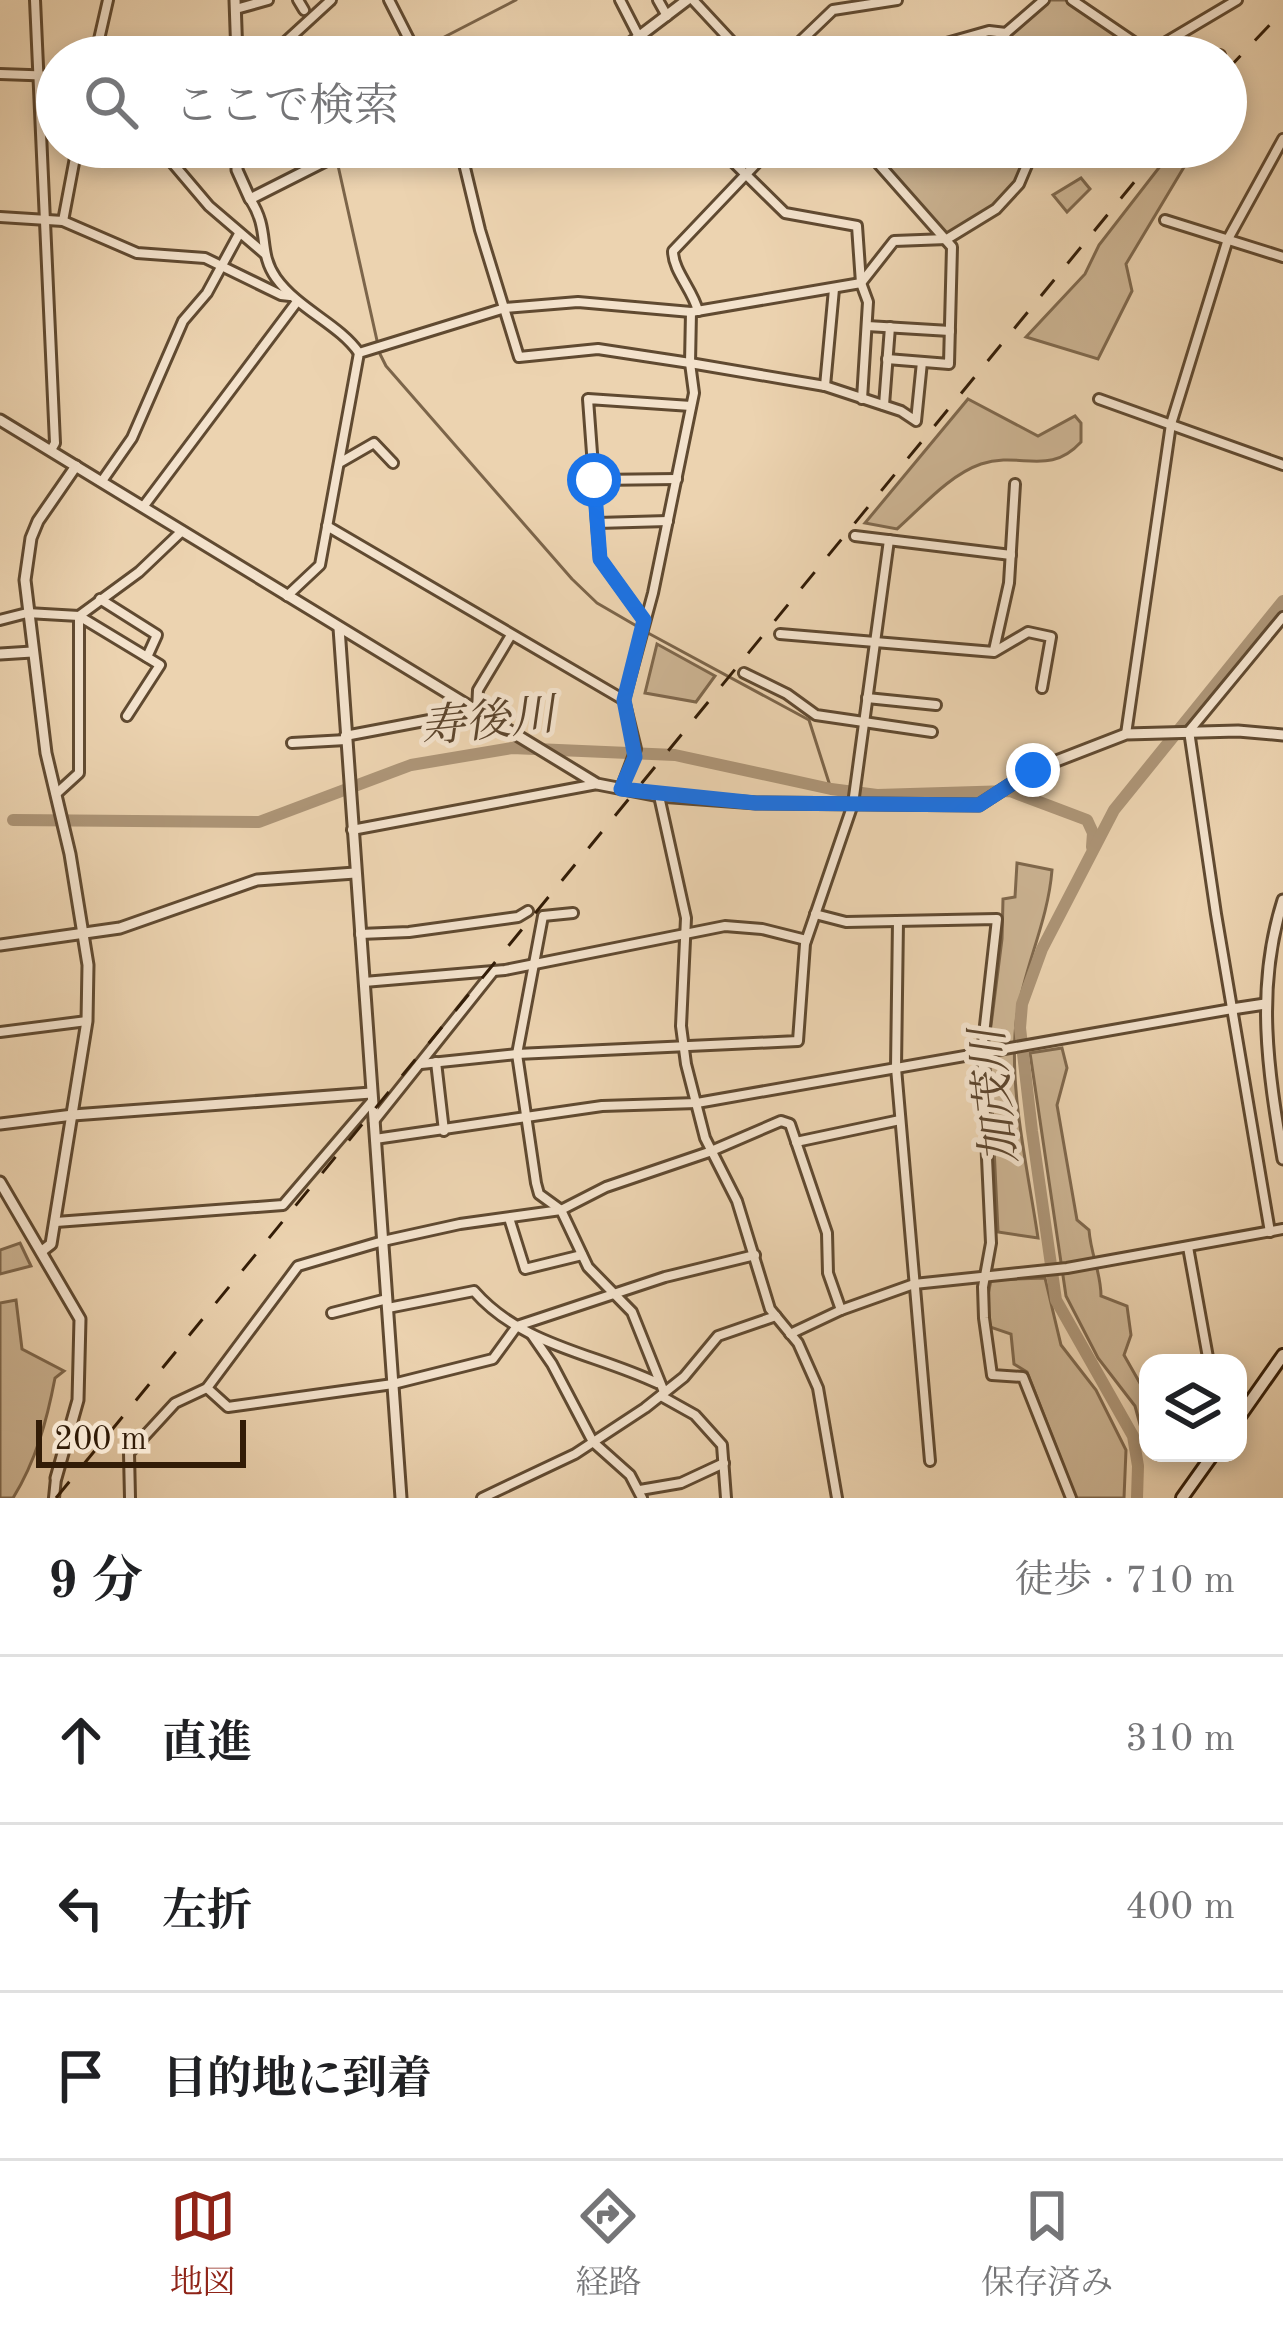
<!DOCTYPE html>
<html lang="ja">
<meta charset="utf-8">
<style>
:root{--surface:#fff;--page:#f6f6f6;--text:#202124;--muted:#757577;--line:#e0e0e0;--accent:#8f2418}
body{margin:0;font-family:"Old Standard TT","Noto Serif JP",serif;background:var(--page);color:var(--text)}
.controls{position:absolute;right:36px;bottom:36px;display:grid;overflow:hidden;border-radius:24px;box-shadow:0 6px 18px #0003}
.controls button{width:108px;height:108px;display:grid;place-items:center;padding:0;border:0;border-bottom:3px solid var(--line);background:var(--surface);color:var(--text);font:60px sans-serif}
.scale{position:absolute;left:36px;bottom:30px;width:210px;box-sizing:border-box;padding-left:12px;border:6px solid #321c07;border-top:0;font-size:33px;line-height:42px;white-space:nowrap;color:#321c07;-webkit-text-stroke:9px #f3e2cc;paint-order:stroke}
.stop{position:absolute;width:36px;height:36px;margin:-27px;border:9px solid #1a73e8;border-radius:50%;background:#fff}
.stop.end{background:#1a73e8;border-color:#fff;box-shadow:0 3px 12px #0008}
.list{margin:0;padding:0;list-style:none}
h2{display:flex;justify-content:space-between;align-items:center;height:156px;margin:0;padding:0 48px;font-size:51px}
h2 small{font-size:39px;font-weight:400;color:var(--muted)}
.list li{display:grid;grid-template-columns:78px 1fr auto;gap:36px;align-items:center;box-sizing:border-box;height:168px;padding:0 48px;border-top:3px solid var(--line)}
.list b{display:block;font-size:45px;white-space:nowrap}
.list em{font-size:39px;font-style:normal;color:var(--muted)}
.icon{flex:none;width:66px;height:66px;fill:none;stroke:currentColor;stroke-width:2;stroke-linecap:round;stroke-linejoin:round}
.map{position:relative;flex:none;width:1283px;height:1498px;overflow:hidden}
.search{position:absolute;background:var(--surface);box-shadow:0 6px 18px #0003;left:36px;right:36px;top:36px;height:132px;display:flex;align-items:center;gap:30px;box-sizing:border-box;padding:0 42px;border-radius:66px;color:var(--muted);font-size:45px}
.sheet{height:660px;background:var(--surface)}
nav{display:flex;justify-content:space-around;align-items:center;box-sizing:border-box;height:168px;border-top:3px solid var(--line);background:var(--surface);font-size:33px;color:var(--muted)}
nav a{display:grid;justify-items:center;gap:6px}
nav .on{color:var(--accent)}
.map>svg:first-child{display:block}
.green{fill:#ccb493;stroke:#7f684d;stroke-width:3}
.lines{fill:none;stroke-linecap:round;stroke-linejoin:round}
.stream{stroke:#7c654a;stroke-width:3}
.river{stroke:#ad9577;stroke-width:12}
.minor-casing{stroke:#604a31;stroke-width:14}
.tertiary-casing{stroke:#604a31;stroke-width:15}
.secondary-casing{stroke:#321c07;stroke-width:16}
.minor{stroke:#f3e2cc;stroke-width:8}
.tertiary{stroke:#f3e2cc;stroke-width:9}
.secondary{stroke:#f3e2cc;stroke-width:10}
.rail{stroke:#321c07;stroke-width:3;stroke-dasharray:21 21;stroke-linecap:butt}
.route{stroke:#1a73e8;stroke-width:15}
.labels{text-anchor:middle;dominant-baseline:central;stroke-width:10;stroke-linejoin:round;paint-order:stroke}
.water-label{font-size:45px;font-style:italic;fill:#5d462e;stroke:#f3e2cc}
</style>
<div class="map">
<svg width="1283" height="1498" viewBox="0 0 1283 1498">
<rect width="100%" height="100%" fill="#ecd3b0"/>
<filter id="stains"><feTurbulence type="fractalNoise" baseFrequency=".00167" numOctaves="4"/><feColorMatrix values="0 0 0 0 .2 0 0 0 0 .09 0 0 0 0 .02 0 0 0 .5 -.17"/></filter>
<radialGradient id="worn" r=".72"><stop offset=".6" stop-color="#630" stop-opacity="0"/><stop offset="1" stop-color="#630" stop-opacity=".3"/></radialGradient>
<g class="green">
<path d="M 1044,0 L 1072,0 L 1147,51 L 1141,57 L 978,57 Z"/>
<path d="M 876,147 L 1042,147 C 1028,159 1027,173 1016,187 C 998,211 972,224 947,239 L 869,153 Z"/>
<path d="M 1175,147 L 1196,147 L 1126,264 L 1132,291 L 1098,359 L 1026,337 L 1085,274 L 1099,245 Z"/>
<path d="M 1081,178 L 1090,189 L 1067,212 L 1053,195 Z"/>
<path d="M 968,399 L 1038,436 L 1075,416 L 1081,423 L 1081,442 C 1049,477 1021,451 981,464 C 949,475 922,507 897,529 L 865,523 Z"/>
<path d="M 657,644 L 715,676 L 696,702 L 645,693 Z"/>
<path d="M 1017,863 L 1052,870 C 1048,921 1025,965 1017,1015 C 1007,1084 1028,1169 1038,1238 L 998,1232 L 989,1041 L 1002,939 L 1003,899 L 1015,897 Z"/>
<path d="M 1062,1048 L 1067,1068 L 1057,1105 L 1077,1220 L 1089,1230 C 1091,1256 1101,1272 1101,1296 L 1127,1306 L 1131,1335 L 1124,1355 L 1141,1385 L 1143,1397 L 1148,1397 L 1147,1450 L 1135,1406 L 1098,1358 L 1066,1296 L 1030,1053 Z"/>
<path d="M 20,1243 L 31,1266 L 0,1274 L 0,1250 Z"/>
<path d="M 1045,1278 L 1061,1345 L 1096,1390 L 1126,1450 L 1124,1498 L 1076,1498 L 1027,1372 L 1014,1364 L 1011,1334 L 990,1327 L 987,1300 L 991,1280 Z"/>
<path d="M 16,1300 L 22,1349 L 64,1371 L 55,1378 C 47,1420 36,1461 13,1498 L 0,1498 L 0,1303 Z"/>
</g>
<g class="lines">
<g class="stream">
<path d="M 421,49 L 516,0"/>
<path d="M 406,57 L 410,55"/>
<path d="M 337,161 L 380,354 L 386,366 L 572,579 L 597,603 L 640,628"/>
<path d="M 648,633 L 809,720 L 831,789"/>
</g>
<g class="river">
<path d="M 13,820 L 259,822 L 411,765 L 512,748 L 675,755 L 831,789 L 877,795 L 1010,791 L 1087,820 L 1093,833 L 1092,847"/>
<path d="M 1137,1498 L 1138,1466 L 1133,1436 L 1056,1300 L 1032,1131 L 1020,1028 L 1022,1004 L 1042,949 L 1114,810 L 1283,601"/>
</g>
<g class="minor-casing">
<g id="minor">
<path d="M 35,0 L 55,443 L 51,450"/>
<path d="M 298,0 L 304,10"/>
<path d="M 389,0 L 418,57"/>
<path d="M 620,0 L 639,37"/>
<path d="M 658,0 L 667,16"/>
<path d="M 693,0 L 746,57"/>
<path d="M 1072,0 L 1156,57"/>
<path d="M 236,9 L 268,0"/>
<path d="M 95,57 L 108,0"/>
<path d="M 269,57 L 331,0"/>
<path d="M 784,57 L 833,10 L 897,0"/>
<path d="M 897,57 L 989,31 L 1006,33"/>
<path d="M 978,57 L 1044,0"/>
<path d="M 1141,57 L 1237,0"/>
<path d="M 1217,57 L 1220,55"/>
<path d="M 0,74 L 57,76"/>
<path d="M 159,147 L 209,206 L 265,254"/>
<path d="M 304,147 L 313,165"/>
<path d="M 460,147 L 480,230 L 519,357 L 598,349 L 690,363 L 825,386 L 901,411 L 916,421 L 922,362"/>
<path d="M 718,147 L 785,213 L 857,226 L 861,283 L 868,302 L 862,399"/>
<path d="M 875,147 L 869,153 L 952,247 L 949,364 L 887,359"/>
<path d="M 250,199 C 271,231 257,251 276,278 C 299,310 339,324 359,353"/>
<path d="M 0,217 L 63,221 L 137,253 L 205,258 L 281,295 L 290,296"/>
<path d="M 1165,220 L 1283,257"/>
<path d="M 63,221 L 77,147"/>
<path d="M 698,311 C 693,290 673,271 673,251 L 772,147"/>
<path d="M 867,326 L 950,331"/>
<path d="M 825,386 L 834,289"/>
<path d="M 1099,399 L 1283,465"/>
<path d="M 884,405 L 890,327"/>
<path d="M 341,462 L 374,443 L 393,463"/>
<path d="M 677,479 L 594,480 L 588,399 L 691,406"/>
<path d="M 594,480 L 597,523"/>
<path d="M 102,481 L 132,438 L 183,321 L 207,293 L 239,234"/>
<path d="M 143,507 L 296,303"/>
<path d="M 327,526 L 624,700"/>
<path d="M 855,536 L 1011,555"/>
<path d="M 287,596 L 320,565 L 359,353 L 505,308 L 578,302 L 691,312 L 861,283 L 894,241 L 947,239 L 996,209 L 1019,184 L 1030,158 L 1042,147"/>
<path d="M 100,599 L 157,635 L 147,657"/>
<path d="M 0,620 L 27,613 L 79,616 L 160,665 L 127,716"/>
<path d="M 644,620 L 600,559 L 597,523 L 668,521"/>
<path d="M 780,634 L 994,652 L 1028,632 L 1051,637 L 1042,688"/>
<path d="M 994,650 L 1009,583 L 1015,484"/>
<path d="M 744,673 L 787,694 L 816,715 L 932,732"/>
<path d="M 867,698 L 936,705"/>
<path d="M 1126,734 L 1171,424 L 1228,239 L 1283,139"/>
<path d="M 345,736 L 477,711 L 478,690 L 511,635"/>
<path d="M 292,743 L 346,740"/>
<path d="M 621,789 L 636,749 L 624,700 L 653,593 L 694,393 L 690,363 L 691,312"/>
<path d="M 56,794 L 79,773 L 79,616 L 139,572 L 182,531"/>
<path d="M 659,796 L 686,918 L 681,1026 L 686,1064 L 705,1138 L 737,1201 L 770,1309 L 798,1343 L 818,1388 L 837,1498"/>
<path d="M 352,830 L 597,784"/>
<path d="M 573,913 L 543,916 L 517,1054 L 536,1183 L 539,1194 L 561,1210 L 588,1267 L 632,1312 L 664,1392"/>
<path d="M 815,914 L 846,922 L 997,919 L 982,1052 L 991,1243 L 983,1287 L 984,1318 L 992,1375 L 1023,1377 L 1071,1498"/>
<path d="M 898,921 L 896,1068 L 930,1461"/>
<path d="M 360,934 L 409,932 L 518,917 L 528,911"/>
<path d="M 364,982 L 505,970 L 725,926 L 762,929 L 806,940"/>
<path d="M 0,1032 L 87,1021"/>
<path d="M 436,1062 L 444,1131"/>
<path d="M 421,1064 L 517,1054 L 798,1041 L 805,944 L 853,804 L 889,540"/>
<path d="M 374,1121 L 492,973"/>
<path d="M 375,1139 L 602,1106 L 697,1103 L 1232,1009"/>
<path d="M 796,1142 L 900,1120"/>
<path d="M 509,1218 L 525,1269 L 582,1255"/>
<path d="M 56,1222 L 283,1205 L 372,1101"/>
<path d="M 1270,1232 L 1216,914 L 1189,731 L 1283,617"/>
<path d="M 1188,1247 L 1209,1363"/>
<path d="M 388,1308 L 474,1291 C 522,1346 594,1353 657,1383"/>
<path d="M 332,1313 L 387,1299"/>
<path d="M 790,1334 L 841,1310 L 914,1284 L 1067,1268 L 1283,1229"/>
<path d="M 532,1335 L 552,1364 L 593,1442 L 630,1475 L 642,1498"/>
<path d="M 207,1388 L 228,1407 L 393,1384 L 493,1359 L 517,1326 L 665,1277 L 755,1255"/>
<path d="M 661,1396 L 695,1415 L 722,1445 L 726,1498"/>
<path d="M 640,1490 L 681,1483 L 724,1463"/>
<path d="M 54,1498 L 56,1478"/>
<path d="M 130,1498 L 129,1453 L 175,1403 L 207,1388 L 298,1266 L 383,1241 L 460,1224 L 561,1210 L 606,1187 L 709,1152 L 781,1121 L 790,1124 L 827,1233 L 828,1273 L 841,1310"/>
<path d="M 482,1498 L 575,1454 L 645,1408 L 684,1377 L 718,1336 L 776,1316"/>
</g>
</g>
<g class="tertiary-casing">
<g id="tertiary">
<path d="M 235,0 L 237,57"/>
<path d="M 612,57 L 687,0"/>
<path d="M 237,147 L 237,170 L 250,199 L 353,147"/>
<path d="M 0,420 L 597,784 L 659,796 L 756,803 L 979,805 L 1033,770 L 1126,734 L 1238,731 L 1283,735"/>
<path d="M 339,628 L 401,1498"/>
<path d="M 0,654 L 32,652"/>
<path d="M 1283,900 C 1255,988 1268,1070 1283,1159"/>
<path d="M 0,945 L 120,928 L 257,880 L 355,873"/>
<path d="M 1232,1009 L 1265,1004"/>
<path d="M 0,1124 L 73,1115 L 371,1093"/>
<path d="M 0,1182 L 80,1319 L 78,1400 L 56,1478"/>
<path d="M 42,1251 L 51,1244 L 87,1021 L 88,965 L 70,854 L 46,753 L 25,580 L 31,538 L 38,521 L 76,466"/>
</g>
</g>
<g class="secondary-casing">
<g id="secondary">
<path d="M 1238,1419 L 1283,1355"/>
<path d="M 1182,1498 L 1214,1453"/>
</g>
</g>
<use href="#minor" class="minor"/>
<use href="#tertiary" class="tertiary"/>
<use href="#secondary" class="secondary"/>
<g class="rail">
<path d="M 1226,71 L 1283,11"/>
<path d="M 56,1498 L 1163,147"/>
</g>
</g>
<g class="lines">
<path class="route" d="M 594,480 L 600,559 L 644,620 L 624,700 L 635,757 L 621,789 L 756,803 L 979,805 L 1033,770"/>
</g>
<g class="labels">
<g class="water-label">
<text transform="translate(488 724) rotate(-6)">寿後川</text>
<text transform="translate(997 1096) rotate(-96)">加茂川</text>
</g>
</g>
<rect width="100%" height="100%" filter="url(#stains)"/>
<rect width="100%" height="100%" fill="url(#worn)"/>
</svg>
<div class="controls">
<button><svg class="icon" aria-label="layers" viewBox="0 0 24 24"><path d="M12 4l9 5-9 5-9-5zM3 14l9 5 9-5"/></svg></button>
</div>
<div class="scale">200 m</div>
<div class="stop" style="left:594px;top:480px"></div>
<div class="stop end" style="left:1033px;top:770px"></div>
<div class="search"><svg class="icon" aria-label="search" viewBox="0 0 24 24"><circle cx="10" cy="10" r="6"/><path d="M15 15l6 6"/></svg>ここで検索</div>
</div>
<section class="sheet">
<h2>9 分<small>徒歩 · 710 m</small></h2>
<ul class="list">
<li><svg class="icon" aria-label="ahead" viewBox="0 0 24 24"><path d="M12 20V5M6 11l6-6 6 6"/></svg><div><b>直進</b></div><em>310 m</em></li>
<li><svg class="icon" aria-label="left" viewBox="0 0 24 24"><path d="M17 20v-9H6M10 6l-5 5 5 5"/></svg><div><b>左折</b></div><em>400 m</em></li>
<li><svg class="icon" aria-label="arrive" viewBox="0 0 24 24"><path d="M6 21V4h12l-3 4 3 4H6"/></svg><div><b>目的地に到着</b></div></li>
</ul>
</section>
<nav>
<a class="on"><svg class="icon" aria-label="map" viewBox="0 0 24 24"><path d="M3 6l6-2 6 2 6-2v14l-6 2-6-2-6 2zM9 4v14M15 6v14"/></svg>地図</a>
<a><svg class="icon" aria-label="directions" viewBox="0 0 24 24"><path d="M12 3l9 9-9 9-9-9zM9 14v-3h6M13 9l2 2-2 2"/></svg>経路</a>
<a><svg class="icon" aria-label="saved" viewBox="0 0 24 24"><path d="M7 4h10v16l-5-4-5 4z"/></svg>保存済み</a>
</nav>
